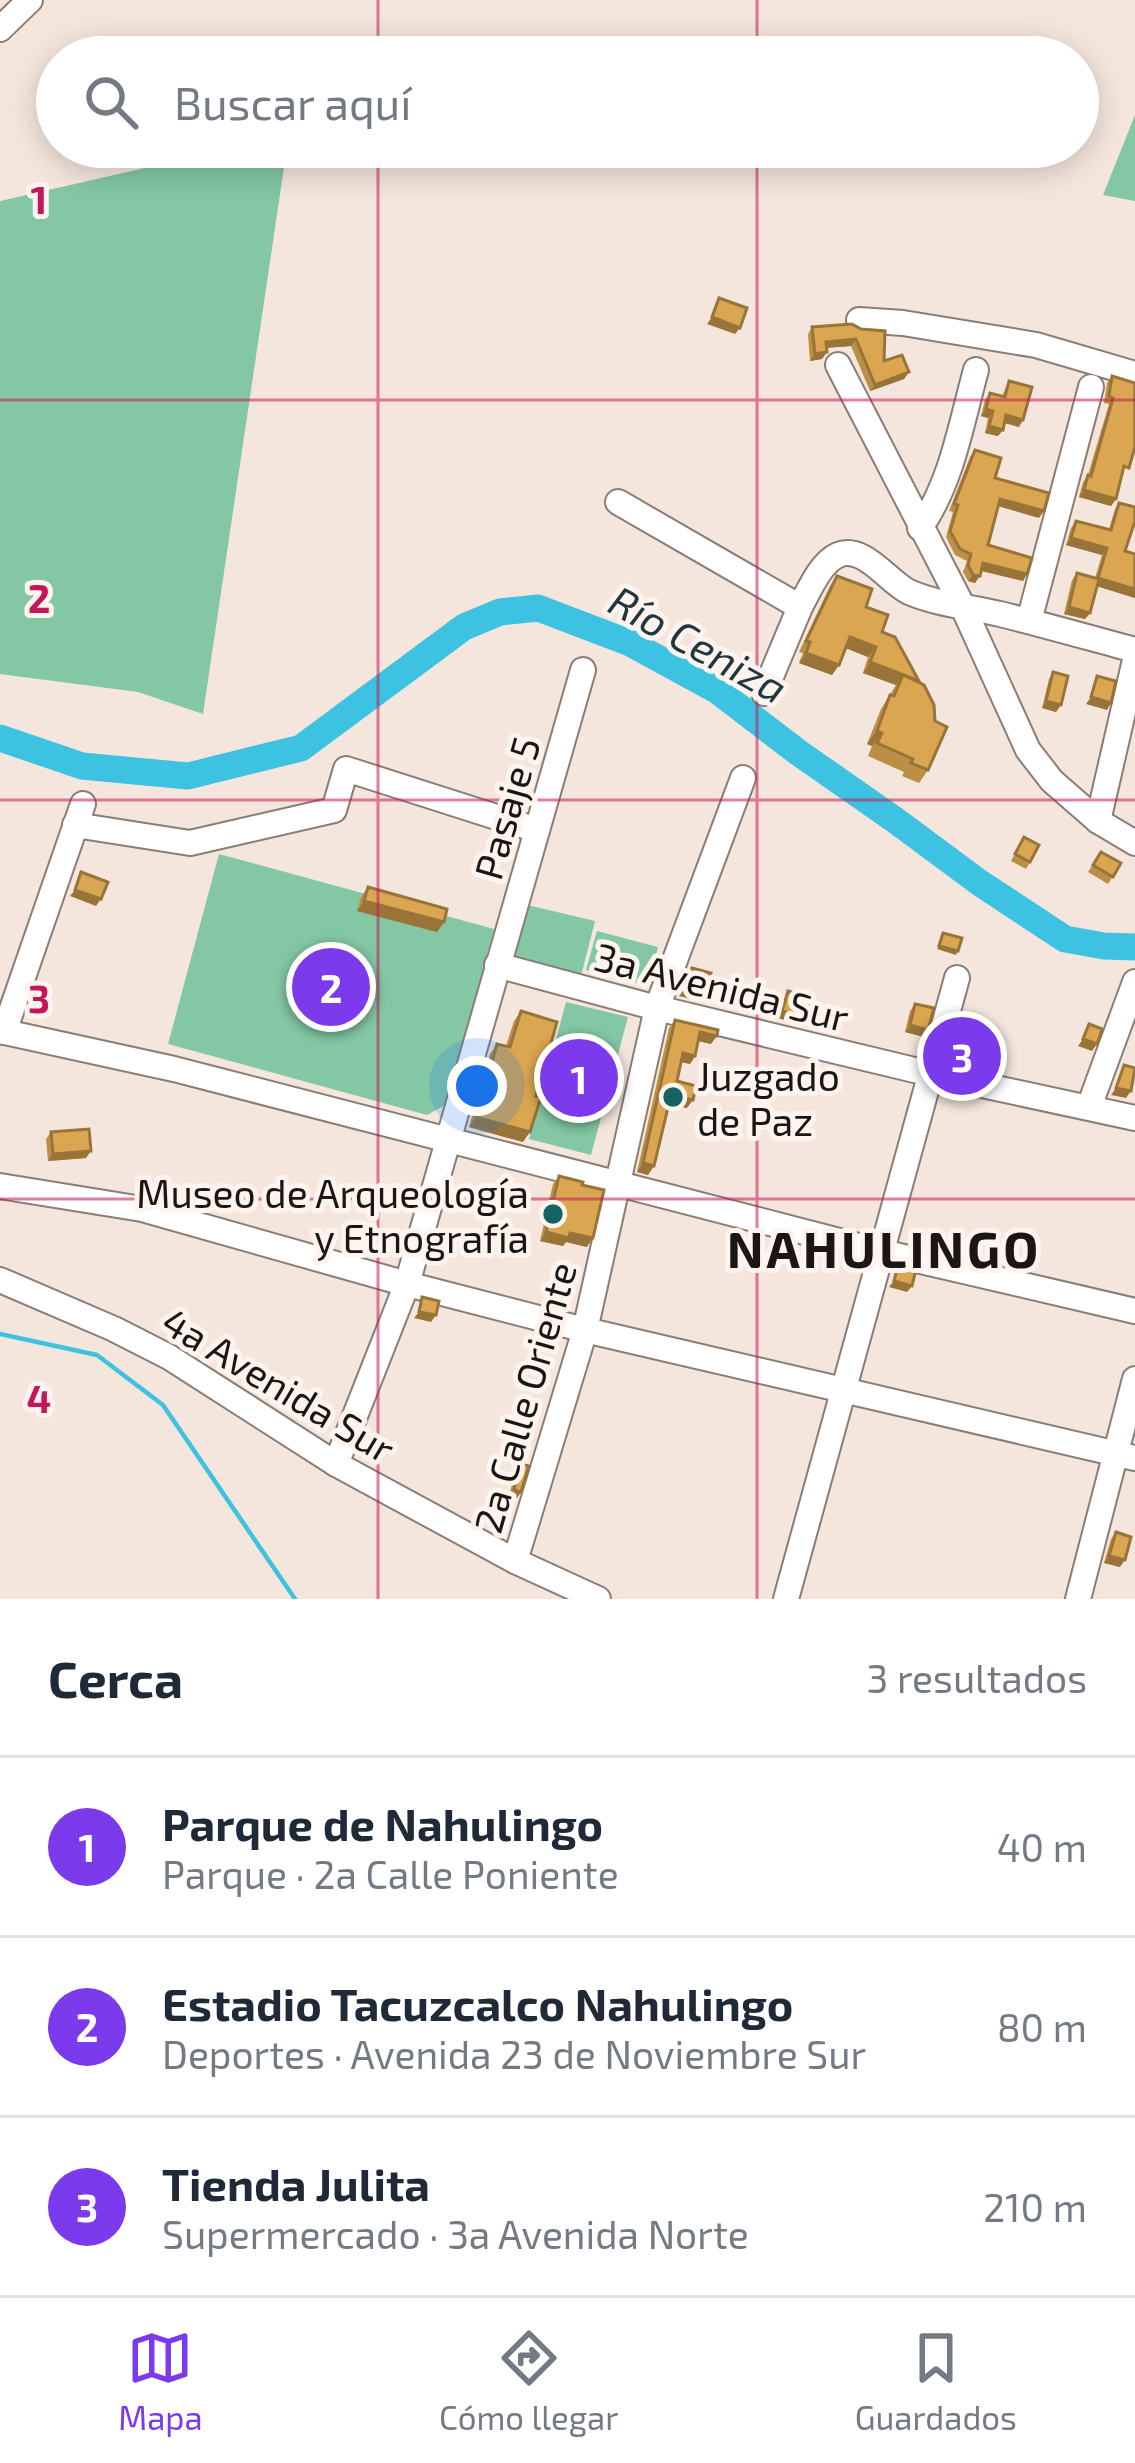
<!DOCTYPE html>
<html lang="es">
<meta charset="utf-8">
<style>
:root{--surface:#fff;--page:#f6f6f7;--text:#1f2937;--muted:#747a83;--line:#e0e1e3;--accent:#7c3aed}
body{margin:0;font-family:"Exo 2",sans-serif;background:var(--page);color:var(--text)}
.you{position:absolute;left:477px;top:1086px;width:42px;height:42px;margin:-30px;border:9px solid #fff;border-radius:50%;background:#1a73e8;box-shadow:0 0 0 18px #1a73e833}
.badge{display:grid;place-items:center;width:78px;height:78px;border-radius:50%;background:var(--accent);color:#fff;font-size:39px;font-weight:700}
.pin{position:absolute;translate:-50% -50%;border:6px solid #fff;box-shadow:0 3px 12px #0006}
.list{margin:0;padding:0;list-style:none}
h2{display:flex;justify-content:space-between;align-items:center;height:156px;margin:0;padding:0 48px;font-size:51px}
h2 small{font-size:39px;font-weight:400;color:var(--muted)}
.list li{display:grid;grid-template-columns:78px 1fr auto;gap:36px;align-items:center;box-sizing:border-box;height:180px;padding:0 48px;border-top:3px solid var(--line)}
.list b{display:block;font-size:45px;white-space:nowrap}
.list p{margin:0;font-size:39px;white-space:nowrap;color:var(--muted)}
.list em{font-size:39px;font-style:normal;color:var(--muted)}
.icon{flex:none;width:66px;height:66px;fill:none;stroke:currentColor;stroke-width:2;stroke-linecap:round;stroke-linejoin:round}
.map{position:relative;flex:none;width:1135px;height:1599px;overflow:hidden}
.search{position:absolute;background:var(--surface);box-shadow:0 6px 30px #0003;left:36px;right:36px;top:36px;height:132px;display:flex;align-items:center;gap:30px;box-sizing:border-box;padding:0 42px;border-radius:66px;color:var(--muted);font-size:45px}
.sheet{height:696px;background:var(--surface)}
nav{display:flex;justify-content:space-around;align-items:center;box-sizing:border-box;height:168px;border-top:3px solid var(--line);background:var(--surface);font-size:33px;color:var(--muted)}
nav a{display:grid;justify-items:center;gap:6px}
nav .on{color:var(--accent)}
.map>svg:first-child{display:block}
.green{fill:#83c7a4}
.water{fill:#3dc3e1}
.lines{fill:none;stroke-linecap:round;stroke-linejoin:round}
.stream{stroke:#3dc3e1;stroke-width:4.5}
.river{stroke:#3dc3e1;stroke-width:27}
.minor-casing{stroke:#8a7d75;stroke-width:28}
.minor{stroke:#fff;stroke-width:24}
.wall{fill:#bc8f46}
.shaded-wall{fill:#997439}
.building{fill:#dba651;stroke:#997439;stroke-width:3}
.grid{fill:none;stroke:#c2185b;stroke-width:3;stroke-opacity:0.55}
.poi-dot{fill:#156463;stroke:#fef4ef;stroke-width:4.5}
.labels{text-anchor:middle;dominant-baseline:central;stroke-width:10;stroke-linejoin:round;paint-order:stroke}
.street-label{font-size:39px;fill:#1b1613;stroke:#fef4ef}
.poi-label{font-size:39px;fill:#1b1613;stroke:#fef4ef;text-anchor:start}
.water-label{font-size:42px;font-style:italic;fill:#21373d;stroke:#fef4ef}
.district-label{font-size:51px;font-weight:bold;letter-spacing:3px;fill:#1b1613;stroke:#fef4ef}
.grid-label{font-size:39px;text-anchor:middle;font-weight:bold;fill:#c2185b;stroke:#fef4ef;stroke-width:10;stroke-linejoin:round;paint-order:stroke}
</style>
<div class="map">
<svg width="1135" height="1599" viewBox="0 0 1135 1599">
<rect width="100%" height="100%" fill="#f5e6dd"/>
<g class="green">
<path d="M 1135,115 L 1135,201 L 1103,195 Z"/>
<path d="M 237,147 L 287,147 L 203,714 L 138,692 L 0,674 L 0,201 Z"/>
<path d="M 219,854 L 494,929 L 447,1104 L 427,1115 L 168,1044 Z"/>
<path d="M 523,904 L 595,921 L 580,980 L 518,961 L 513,951 Z"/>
<path d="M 597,931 L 658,947 L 649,986 L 586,970 Z"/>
<path d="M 566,1002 L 628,1017 L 591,1155 L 529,1139 Z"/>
</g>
<circle class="water" cx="575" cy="1078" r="13"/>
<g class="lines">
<path class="stream" d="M 0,1334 L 97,1355 L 163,1405 L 295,1599"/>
<path class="river" d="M 0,738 L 82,766 L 188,776 L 301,748 L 464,627 L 500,612 L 538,608 L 630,643 L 718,691 L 799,753 L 895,820 L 980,883 L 1065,939 L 1104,946 L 1135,947"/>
<g class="minor-casing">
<g id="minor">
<path d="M 0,29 L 30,0"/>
<path d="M 859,320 L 903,323 L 1036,345 L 1135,374"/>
<path d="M 838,365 L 962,605 L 1028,750 L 1052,781 L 1098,821 L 1135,843"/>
<path d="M 618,502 L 800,607 C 809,591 820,563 838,555 C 864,544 888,582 909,592 C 936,604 971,607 1000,614 C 1045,625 1090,638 1135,650"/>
<path d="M 920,528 C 952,482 961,424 976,370"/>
<path d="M 1029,621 L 1091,387"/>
<path d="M 764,693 L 800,607"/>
<path d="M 1098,821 L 1135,660"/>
<path d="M 75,825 L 190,843 L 334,810 L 346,769 L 537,830"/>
<path d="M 497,965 L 657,1008 L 931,1074 L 1135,1118"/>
<path d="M 0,1031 L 174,1069 L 882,1252 L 1135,1311"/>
<path d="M 4,1032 L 83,804"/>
<path d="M 1089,1107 L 1135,982"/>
<path d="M 0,1186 L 142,1209 L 407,1284 L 585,1330 L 1135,1458"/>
<path d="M 0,1280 L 114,1329 L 169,1357 L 336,1464 L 515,1561 L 598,1599"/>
<path d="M 336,1464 L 407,1284 L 583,670"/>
<path d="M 515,1561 L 585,1330 L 657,1008 L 743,778"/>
<path d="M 786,1599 L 957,978"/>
<path d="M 1078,1599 L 1135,1379"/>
</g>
</g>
<use href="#minor" class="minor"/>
</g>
<g class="wall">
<path d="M 852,324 L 884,361 L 909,372 L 904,379 L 870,391 L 851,346 L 827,348 L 827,352 L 822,359 L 810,361 L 808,334 L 812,327 Z"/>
<path d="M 1112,376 L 1124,474 L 1122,474 L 1116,499 L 1111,506 L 1079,497 L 1083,482 L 1088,475 L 1109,404 L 1104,403 L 1107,383 Z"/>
<path d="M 1009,381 L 1019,427 L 1004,423 L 998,436 L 985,433 L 988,418 L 981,416 L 985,400 L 990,393 L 1002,396 Z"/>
<path d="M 975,450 L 995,478 L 1039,518 L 998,506 L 988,545 L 1027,574 L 1023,581 L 981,571 L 975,583 L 968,581 L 963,572 L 967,561 L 955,555 L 946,537 L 953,512 L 949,511 L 970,457 Z"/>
<path d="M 1119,503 L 1132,528 L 1125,551 L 1135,598 L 1097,586 L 1090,613 L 1085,619 L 1064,614 L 1072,580 L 1077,573 L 1095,578 L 1102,555 L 1066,545 L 1071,528 L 1076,521 L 1109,529 L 1115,509 Z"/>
<path d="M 837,576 L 866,607 L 919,681 L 928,770 L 919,783 L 902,776 L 904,772 L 868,756 L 872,746 L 867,744 L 881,709 L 896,685 L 863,673 L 868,657 L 846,648 L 839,665 L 832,675 L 799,663 L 803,653 L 799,652 L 830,586 Z"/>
<path d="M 1053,672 L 1061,705 L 1056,712 L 1042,708 L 1049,679 Z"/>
<path d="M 1024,837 L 1030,862 L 1026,869 L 1011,861 Z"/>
<path d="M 1101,852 L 1121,863 L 1108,884 L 1088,872 Z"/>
<path d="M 368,887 L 444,922 L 437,932 L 357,911 L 361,897 Z"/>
<path d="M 915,1004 L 924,1037 L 905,1032 L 910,1011 Z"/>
<path d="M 521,1011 L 523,1142 L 469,1127 L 490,1054 L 497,1044 L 506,1046 L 514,1021 Z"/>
<path d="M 675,1020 L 711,1044 L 698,1041 L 695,1056 L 690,1064 L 681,1062 L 677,1081 L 687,1108 L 669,1104 L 648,1175 L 637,1172 L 669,1028 Z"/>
<path d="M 51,1132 L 86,1158 L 48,1161 L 46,1139 Z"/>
<path d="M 559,1176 L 587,1247 L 566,1242 L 563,1246 L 540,1241 L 553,1184 Z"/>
<path d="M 520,1464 L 521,1492 L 517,1498 L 509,1497 L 515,1471 Z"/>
<path d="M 1116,1532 L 1120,1567 L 1104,1563 L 1111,1539 Z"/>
</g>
<g class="shaded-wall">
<path d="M 712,317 L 740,328 L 735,334 L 707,324 Z"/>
<path d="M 856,339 L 851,346 L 822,348 L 826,342 Z"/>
<path d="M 827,352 L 822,359 L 810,361 L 815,354 Z"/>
<path d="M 909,372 L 904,379 L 870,391 L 875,385 Z"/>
<path d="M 986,409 L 993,411 L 988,418 L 981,416 Z"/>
<path d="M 1006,415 L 1023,420 L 1019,427 L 1002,422 Z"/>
<path d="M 989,426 L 1003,430 L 998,436 L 985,433 Z"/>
<path d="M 1084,490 L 1116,499 L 1111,506 L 1079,497 Z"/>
<path d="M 1000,499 L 1044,511 L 1039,518 L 995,505 Z"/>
<path d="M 1071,538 L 1107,548 L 1102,555 L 1066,545 Z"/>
<path d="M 983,563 L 1027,574 L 1023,581 L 978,570 Z"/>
<path d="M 973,575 L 980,576 L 975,583 L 968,581 Z"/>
<path d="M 1098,578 L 1135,589 L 1135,598 L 1093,585 Z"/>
<path d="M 1069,607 L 1090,613 L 1085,619 L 1064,614 Z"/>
<path d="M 850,637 L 876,647 L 868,657 L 843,647 Z"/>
<path d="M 806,653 L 839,665 L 832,675 L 799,663 Z"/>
<path d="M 870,662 L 919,681 L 912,691 L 903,675 L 896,685 L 863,673 Z"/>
<path d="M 1091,697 L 1111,703 L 1107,710 L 1086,704 Z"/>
<path d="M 1046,701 L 1061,705 L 1056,712 L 1042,708 Z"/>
<path d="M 877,731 L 882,733 L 872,746 L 867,744 Z"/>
<path d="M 75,890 L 101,899 L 96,906 L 70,896 Z"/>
<path d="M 364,901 L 444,922 L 437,932 L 357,911 Z"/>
<path d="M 939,946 L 958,951 L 956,955 L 937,949 Z"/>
<path d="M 684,990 L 705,995 L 700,1001 L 679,996 Z"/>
<path d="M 782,1011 L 808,1019 L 804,1025 L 777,1018 Z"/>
<path d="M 910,1025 L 928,1030 L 924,1037 L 905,1032 Z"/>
<path d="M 700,1032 L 717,1036 L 711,1044 L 694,1040 Z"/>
<path d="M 1083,1039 L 1097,1044 L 1092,1051 L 1078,1046 Z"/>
<path d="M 683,1053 L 695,1056 L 690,1064 L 677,1061 Z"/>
<path d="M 956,1055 L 979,1060 L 974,1066 L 951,1061 Z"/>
<path d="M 1116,1088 L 1131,1091 L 1126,1098 L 1111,1095 Z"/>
<path d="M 671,1095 L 693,1100 L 687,1108 L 665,1103 Z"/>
<path d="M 476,1117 L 530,1132 L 523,1142 L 469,1127 Z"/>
<path d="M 91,1151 L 86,1158 L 48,1161 L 53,1154 Z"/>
<path d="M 643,1163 L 654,1166 L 648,1175 L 637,1172 Z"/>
<path d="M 546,1232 L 570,1233 L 593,1238 L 587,1247 L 566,1242 L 563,1246 L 540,1241 Z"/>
<path d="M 894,1281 L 912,1286 L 907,1292 L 889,1287 Z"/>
<path d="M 419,1312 L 436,1315 L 431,1322 L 414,1318 Z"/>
<path d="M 514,1490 L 521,1492 L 517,1498 L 509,1497 Z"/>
<path d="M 1109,1556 L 1125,1560 L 1120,1567 L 1104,1563 Z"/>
</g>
<g class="building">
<path d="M 719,298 L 747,308 L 740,328 L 712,317 Z"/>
<path d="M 852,324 L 861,329 L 885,331 L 884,361 L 902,355 L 909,372 L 875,385 L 856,339 L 826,342 L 827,352 L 815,354 L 812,327 Z"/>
<path d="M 1112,376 L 1135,383 L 1135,447 L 1129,468 L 1124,466 L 1116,499 L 1084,490 L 1088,475 L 1091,476 L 1113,398 L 1109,396 Z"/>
<path d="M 1009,381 L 1032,387 L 1023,420 L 1006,415 L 1003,430 L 989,426 L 993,411 L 986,409 L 990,393 L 1005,397 Z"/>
<path d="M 975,450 L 1001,458 L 995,478 L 1049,493 L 1044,511 L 1000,499 L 988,545 L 1032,558 L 1027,574 L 983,563 L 980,576 L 973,575 L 968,565 L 971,554 L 960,549 L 950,531 L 958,505 L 954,504 Z"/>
<path d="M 1119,503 L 1135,507 L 1135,521 L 1125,551 L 1135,554 L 1135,589 L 1098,578 L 1107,548 L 1071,538 L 1076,521 L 1111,530 Z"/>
<path d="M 1077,573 L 1099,579 L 1090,613 L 1069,607 Z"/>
<path d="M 837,576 L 872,589 L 866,607 L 888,615 L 882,632 L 895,637 L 919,681 L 870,662 L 876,647 L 850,637 L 839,665 L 806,653 L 810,642 L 806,641 Z"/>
<path d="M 1053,672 L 1068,676 L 1061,705 L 1046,701 Z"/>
<path d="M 903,675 L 924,685 L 934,705 L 935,721 L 947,727 L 928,770 L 911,763 L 913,759 L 877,743 L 882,733 L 877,731 L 890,695 L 894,696 Z"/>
<path d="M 1097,676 L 1116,681 L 1111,703 L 1091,697 Z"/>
<path d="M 1024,837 L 1039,845 L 1030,862 L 1015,854 Z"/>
<path d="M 1101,852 L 1121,863 L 1113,877 L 1093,865 Z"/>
<path d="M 81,872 L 108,882 L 101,899 L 75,890 Z"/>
<path d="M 368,887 L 447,909 L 444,922 L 364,901 Z"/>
<path d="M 943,933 L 962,938 L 958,951 L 939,946 Z"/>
<path d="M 692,968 L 711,973 L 705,995 L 684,990 Z"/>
<path d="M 788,991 L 814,998 L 808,1019 L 782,1011 Z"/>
<path d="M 915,1004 L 934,1008 L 928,1030 L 910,1025 Z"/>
<path d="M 521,1011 L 557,1022 L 536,1096 L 541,1097 L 530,1132 L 476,1117 L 497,1044 L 510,1047 Z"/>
<path d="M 675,1020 L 718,1030 L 717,1036 L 700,1032 L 695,1056 L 683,1053 L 677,1081 L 696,1086 L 693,1100 L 671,1095 L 654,1166 L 643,1163 Z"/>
<path d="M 1089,1024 L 1102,1029 L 1097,1044 L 1083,1039 Z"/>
<path d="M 961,1037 L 983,1042 L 979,1060 L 956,1055 Z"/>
<path d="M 1124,1065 L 1135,1068 L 1131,1091 L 1116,1088 Z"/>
<path d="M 89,1129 L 91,1151 L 53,1154 L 51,1132 Z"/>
<path d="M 559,1176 L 583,1182 L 582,1185 L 604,1190 L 593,1238 L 570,1233 L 569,1238 L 546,1232 Z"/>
<path d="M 898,1265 L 916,1269 L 912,1286 L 894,1281 Z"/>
<path d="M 422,1297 L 439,1301 L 436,1315 L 419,1312 Z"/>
<path d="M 520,1464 L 529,1466 L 521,1492 L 514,1490 Z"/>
<path d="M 1116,1532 L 1131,1537 L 1125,1560 L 1109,1556 Z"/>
</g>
<path class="grid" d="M 378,0 L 378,57M 757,0 L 757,57M 378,147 L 378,1599M 757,147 L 757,1599M 0,400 L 1135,400M 0,800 L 1135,800M 0,1199 L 1135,1199"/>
<g class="poi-dot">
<circle cx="673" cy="1097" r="12"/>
<circle cx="553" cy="1214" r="12"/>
</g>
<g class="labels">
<g class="street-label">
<text transform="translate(506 808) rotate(-74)">Pasaje 5</text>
<text transform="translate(722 986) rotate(14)">3a Avenida Sur</text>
<text transform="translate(279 1384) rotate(31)">4a Avenida Sur</text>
<text transform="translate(524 1397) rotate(-74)">2a Calle Oriente</text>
</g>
<g class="poi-label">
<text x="697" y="1075">Juzgado<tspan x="697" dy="45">de Paz</tspan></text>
<text x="529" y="1192" text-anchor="end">Museo de Arqueología<tspan x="529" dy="45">y Etnografía</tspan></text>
</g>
<g class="water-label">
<text transform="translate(699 643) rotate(29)">Río Ceniza</text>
</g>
<g class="district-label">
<text x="884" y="1247">NAHULINGO</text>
</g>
</g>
<g class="grid-label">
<text x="39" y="214">1</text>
<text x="39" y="613">2</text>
<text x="39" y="1013">3</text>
<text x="39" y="1413">4</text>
</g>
</svg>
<div class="you"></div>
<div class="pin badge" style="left:579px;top:1078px">1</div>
<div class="pin badge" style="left:331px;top:987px">2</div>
<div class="pin badge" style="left:962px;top:1056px">3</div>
<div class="search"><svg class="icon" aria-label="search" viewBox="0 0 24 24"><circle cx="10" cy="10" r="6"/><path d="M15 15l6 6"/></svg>Buscar aquí</div>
</div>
<section class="sheet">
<h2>Cerca<small>3 resultados</small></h2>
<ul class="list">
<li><span class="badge">1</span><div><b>Parque de Nahulingo</b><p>Parque · 2a Calle Poniente</p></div><em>40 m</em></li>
<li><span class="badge">2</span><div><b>Estadio Tacuzcalco Nahulingo</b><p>Deportes · Avenida 23 de Noviembre Sur</p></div><em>80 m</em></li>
<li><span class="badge">3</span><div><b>Tienda Julita</b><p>Supermercado · 3a Avenida Norte</p></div><em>210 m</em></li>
</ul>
</section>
<nav>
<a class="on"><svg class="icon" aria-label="map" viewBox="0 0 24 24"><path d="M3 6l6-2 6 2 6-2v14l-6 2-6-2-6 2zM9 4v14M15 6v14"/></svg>Mapa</a>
<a><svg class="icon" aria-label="directions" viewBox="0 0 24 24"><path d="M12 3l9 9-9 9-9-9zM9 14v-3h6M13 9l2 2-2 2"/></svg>Cómo llegar</a>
<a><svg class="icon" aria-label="saved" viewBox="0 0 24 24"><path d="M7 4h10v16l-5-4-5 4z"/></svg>Guardados</a>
</nav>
